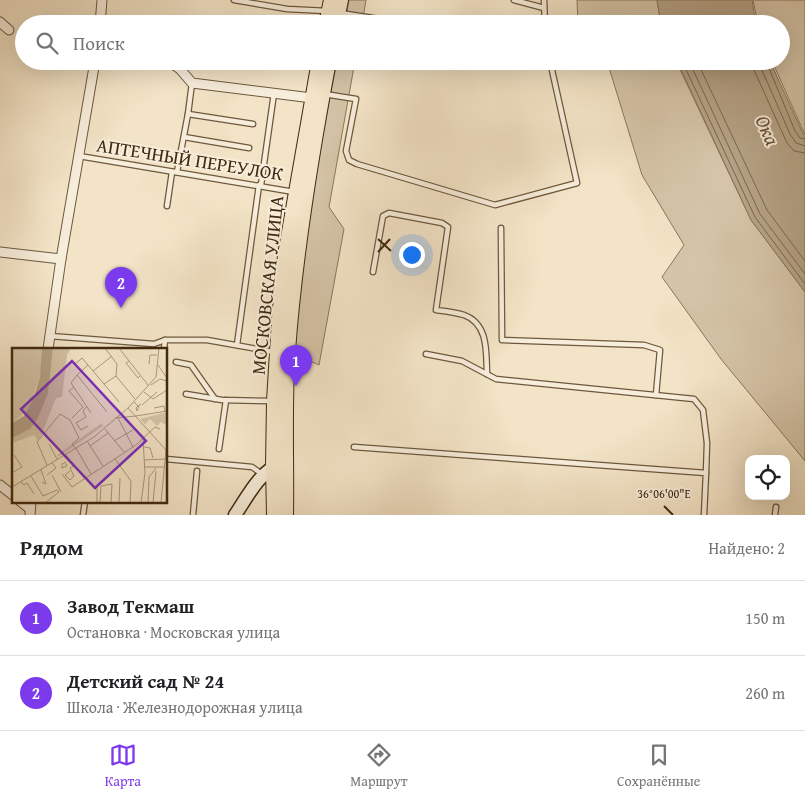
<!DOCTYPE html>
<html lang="ru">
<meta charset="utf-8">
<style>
:root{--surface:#fff;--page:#f6f6f6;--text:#202124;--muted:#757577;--line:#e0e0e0;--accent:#7c3aed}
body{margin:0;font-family:"Gentium Book Plus",serif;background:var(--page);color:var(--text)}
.controls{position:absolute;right:15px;bottom:15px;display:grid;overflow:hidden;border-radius:10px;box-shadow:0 5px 20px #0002}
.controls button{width:45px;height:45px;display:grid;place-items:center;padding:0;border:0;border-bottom:1px solid var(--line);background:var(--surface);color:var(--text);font:25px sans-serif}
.you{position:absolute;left:411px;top:254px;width:18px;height:18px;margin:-12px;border:4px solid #fff;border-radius:50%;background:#1a73e8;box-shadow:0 0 0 8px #1a73e833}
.badge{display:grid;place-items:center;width:32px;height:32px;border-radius:50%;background:var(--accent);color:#fff;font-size:16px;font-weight:700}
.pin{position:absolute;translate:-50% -41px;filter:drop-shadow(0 1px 2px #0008)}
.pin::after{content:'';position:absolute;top:26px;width:18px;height:15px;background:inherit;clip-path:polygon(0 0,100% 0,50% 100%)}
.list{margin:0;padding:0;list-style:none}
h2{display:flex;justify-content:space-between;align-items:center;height:65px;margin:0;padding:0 20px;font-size:21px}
h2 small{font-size:16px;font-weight:400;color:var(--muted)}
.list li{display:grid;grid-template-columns:32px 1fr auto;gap:15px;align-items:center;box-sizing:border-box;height:75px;padding:0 20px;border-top:1px solid var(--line)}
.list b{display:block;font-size:19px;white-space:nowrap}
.list p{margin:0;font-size:16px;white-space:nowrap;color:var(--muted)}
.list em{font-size:16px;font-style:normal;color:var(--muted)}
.icon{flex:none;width:28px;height:28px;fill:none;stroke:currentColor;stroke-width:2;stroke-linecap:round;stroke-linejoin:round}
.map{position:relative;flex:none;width:805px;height:515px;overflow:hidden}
.search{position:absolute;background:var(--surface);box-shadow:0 5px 20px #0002;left:15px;right:15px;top:15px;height:55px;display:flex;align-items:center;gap:12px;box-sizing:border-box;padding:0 18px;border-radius:28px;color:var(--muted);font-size:19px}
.sheet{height:215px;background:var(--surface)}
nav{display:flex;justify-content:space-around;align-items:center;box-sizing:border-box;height:70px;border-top:1px solid var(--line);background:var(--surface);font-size:14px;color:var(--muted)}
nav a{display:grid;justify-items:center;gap:2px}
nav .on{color:var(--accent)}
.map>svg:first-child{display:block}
.green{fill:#d5c4a8;stroke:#8b765c}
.water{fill:#b6a488;stroke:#877358}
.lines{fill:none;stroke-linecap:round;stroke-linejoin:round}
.shore{stroke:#7c664c;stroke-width:1}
.lane-casing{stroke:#6e583d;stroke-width:7}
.street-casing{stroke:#6e583d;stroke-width:11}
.secondary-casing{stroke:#41290f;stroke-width:15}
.primary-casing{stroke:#41290f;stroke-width:16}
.lane{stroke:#f7eddb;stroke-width:4.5}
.street{stroke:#f7eddb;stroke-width:9}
.secondary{stroke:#f7eddb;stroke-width:12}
.primary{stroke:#f3e4c7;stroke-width:14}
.ticks{fill:none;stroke:#41290f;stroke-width:2}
.labels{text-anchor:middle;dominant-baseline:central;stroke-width:4;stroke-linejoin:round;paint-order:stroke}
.street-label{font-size:19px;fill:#41290f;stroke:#f7eddb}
.water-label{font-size:20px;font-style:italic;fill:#644e33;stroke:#f7eddb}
.inset-road{fill:none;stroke:#ac997d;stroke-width:1}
.view{fill:#7b2cbf;fill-opacity:0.15;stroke:#7b2cbf;stroke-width:2.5}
.inset-edge{fill:none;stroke:#41290f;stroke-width:2.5}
.ticks-label{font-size:12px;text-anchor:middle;fill:#41290f;stroke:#f7eddb;stroke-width:4;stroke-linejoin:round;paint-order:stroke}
</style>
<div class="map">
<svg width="805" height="515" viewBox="0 0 805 515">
<rect width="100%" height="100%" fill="#f3e4c7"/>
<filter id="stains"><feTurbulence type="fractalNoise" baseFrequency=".004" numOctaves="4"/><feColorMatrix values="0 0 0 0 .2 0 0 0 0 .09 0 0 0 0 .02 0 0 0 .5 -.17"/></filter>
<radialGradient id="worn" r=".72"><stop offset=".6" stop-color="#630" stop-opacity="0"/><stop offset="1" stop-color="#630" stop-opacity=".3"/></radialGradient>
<g class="green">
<path d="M 349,0 L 366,0 L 362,24 L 345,24 Z"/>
<path d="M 577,0 L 657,0 L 661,24 L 578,24 Z"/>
<path d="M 753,0 L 805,0 L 805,135 L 772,61 L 781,61 L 781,24 L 758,24 Z"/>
<path d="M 337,61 L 355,61 L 329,207 L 344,229 L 319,365 L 294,354 L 310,200 Z"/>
<path d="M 607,61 L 676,61 L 751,220 L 805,292 L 805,461 L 721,359 L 662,277 L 684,245 L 642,175 Z"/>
</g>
<g class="water">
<path d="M 657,0 L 752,0 L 756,24 L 661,24 Z"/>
<path d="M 677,61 L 770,61 L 805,138 L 805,292 L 751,220 Z"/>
</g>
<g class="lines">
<g class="shore">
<path d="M 682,61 L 755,217 L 805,284"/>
<path d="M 689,61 L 760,214 L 805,274"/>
<path d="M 697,61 L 767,210 L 805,261"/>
<path d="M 752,61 L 754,70 L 787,143 L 794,151 L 805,153"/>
<path d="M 760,61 L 761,68 L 790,134 L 796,143 L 805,146"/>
<path d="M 766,61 L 795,131 L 800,138 L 805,139"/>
</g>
<g class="lane-casing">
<g id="lane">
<path d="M 234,0 L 287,9 L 327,11"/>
<path d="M 514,0 L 544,8"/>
<path d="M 544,0 L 545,24"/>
<path d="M 340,13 L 412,24"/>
<path d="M 324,94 L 356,99 L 346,151 L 349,160 L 357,164 L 495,205 L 577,183 L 550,61"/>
<path d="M 188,114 L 253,124"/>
<path d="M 184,137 L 249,148"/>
<path d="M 79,156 L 294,192"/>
<path d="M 177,172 L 188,114 L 192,83"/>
<path d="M 261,185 L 274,93"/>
<path d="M 167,206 L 172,172"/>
<path d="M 501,228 L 502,340 L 644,345 L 660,350 L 656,395"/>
<path d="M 373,272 L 383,216 L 389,213 L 442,223 L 448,227 L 436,310 C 445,311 455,312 464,315 C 489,324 486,353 487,374"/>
<path d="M 50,336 L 154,344 L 165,340 L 207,340 L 274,352"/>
<path d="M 237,345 L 259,185"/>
<path d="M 164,349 L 165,340"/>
<path d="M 426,354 L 462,361 L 496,379 L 694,399 L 703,410 L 707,443 L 706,473"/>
<path d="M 176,362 L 191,365 L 215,399"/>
<path d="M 186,394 L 222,400 L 273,401"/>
<path d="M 354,447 L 706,473 L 704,515"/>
<path d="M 219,449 L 226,400"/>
<path d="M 166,459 L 252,467 L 262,474"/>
<path d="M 83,515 L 85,501"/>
<path d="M 193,515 L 197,471"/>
<path d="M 775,515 L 776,507"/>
</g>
</g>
<g class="street-casing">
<g id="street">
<path d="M 0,22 L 9,30"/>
<path d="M 100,24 L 102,0"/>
<path d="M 169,61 L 180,69 L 192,83 L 312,98"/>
<path d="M 0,252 L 61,259"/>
<path d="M 48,349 L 61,259 L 95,61"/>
<path d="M 0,485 L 14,496"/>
<path d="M 20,501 L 30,509"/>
<path d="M 30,515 L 31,501"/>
</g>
</g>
<g class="secondary-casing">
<path id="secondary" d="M 235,515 C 246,499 261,469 281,464"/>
</g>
<g class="primary-casing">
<g id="primary">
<path d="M 326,24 L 331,0"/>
<path d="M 336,24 L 341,0"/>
<path d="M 274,515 L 273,466 L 274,401 L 279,319 L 285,255 L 319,61"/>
<path d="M 286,515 C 287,461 284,406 288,351 C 295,254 311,157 329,61"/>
</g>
</g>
<use href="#lane" class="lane"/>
<use href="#street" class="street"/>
<use href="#secondary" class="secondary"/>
<use href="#primary" class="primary"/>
</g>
<path class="ticks" d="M 378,239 L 391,251M 378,252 L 390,239M 664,506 L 673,515"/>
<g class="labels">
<g class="street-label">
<text transform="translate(190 159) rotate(9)">АПТЕЧНЫЙ ПЕРЕУЛОК</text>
<text transform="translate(267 285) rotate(-84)">МОСКОВСКАЯ УЛИЦА</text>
</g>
<g class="water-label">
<text transform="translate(768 130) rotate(66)">Ока</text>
</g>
</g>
<g transform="translate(12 348)">
<rect width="155" height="155" fill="#f3e4c7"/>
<path d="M 0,0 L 30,0 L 31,6 L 28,29 L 16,62 L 0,75 ZM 41,0 L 59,0 L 55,7 L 50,49 L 44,50 L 28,90 L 25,92 L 22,87 L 0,95 L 0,90 L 18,81 L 25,72 L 36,46 ZM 155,64 L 155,78 L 149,74 L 145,78 L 138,71 L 133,76 L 128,71 ZM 90,75 L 91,78 L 46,109 L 45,107 Z" fill="#d5c4a8"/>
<path d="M 30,0 L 41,0 L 36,46 L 25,72 L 18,81 L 0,90 L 0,75 L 12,68 L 22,49 L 28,29 Z" fill="#b6a488"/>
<path class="inset-road" d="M 93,0 L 105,16 L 104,28M 107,0 L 136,37M 117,13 L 114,15 L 126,30 L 129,27M 137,16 L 138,7 L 145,7M 62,17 L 70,10 L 92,36 L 104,28 L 123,51M 76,17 L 65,27 L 95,64M 146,17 L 155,30M 81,23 L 100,8M 65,27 L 59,35 L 79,65M 92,36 L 107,54M 139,37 L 148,31 L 155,33M 132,44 L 141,51 L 155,42M 122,54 L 127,59 L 125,63 L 124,60 L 126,58 L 129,56M 130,57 L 145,44M 75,58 L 71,63 L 74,69 L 64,75 L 69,82 L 76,78M 116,60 L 154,102 L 149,155M 142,60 L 152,58 L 153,63M 124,68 L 155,63M 60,70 L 71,59 L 57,43 L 62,39M 103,70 L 124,68M 106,70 L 121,99M 93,81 L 112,104M 75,93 L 91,118M 102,93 L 121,82M 37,96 L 45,111M 78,98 L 96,85M 132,99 L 138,100 L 141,110M 64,100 L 79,126M 54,107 L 73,131M 103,111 L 119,133 L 118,155M 132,112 L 153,111M 50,115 L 50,120 L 55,118 L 53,114 L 51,116M 35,117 L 25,94 L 48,66 L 58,72 L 67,90 L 60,96 L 63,100M 132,119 L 152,119M 29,122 L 34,136 L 30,134M 58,123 L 53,127 L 58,132 L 62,128 L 58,120 L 62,118M 0,125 L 10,119 L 2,107M 50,126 L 60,139 L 124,97 L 143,79 L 148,81M 35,127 L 44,120 L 40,115M 40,127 L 49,144M 19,128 L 31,148 L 45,142 L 47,144 L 33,155M 9,134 L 12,137 L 15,135 L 22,146M 0,139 L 82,89 L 116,60 L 144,29 L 147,0M 85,155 L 85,137M 88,155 L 89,138 L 100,136 L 99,155M 107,155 L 108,130M 129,155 L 133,125 L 131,91M 136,155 L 137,129 L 144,120M 141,155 L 144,123"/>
<path class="view" d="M 60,13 L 134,93 L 83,140 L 9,61 Z"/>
<rect width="155" height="155" class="inset-edge"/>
</g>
<g class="ticks-label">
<text x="664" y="498">36°06'00"E</text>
</g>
<rect width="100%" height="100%" filter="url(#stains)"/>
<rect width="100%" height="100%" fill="url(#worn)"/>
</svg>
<div class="controls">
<button><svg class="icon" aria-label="locate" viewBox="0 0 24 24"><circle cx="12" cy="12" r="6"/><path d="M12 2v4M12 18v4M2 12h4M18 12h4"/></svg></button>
</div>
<div class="you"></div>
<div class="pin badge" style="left:296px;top:386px">1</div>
<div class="pin badge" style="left:121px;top:308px">2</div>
<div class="search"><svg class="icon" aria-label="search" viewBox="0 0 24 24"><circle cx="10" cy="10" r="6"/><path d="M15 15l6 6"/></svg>Поиск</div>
</div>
<section class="sheet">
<h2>Рядом<small>Найдено: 2</small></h2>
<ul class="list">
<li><span class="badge">1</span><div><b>Завод Текмаш</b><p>Остановка · Московская улица</p></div><em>150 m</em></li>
<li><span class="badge">2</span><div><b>Детский сад № 24</b><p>Школа · Железнодорожная улица</p></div><em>260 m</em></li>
</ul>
</section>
<nav>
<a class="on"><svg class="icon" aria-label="map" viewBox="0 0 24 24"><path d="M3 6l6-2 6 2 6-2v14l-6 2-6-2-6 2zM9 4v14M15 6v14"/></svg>Карта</a>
<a><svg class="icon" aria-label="directions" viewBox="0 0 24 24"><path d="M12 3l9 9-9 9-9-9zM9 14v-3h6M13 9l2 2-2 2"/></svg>Маршрут</a>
<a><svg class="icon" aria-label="saved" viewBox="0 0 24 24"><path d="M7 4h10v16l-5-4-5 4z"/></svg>Сохранённые</a>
</nav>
